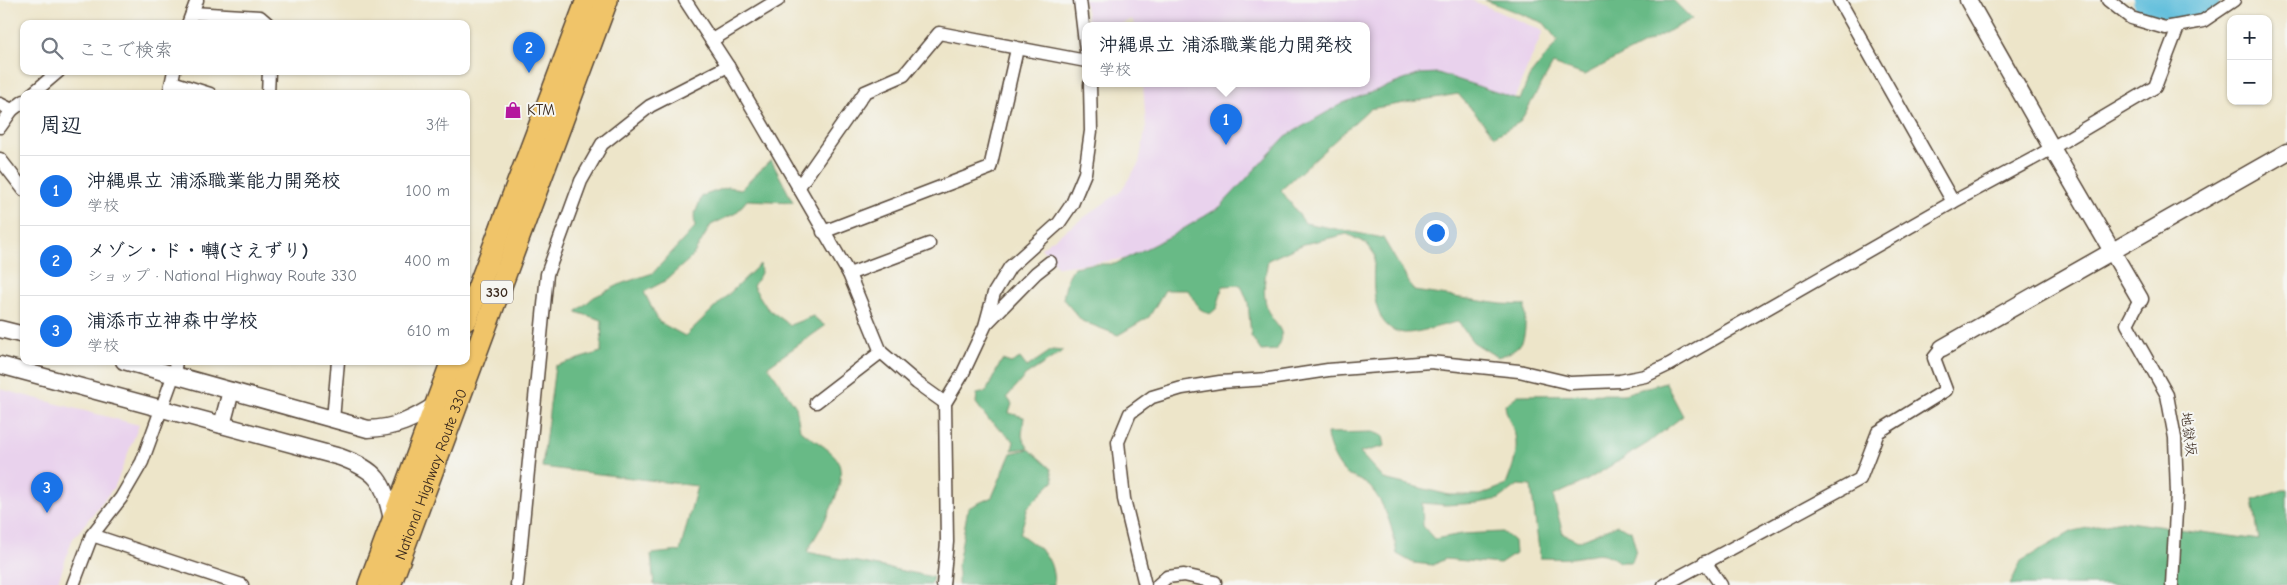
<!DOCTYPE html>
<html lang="ja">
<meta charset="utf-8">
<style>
:root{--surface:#fff;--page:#f6f6f7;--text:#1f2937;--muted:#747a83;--line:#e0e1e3;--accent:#1a73e8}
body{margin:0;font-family:"Comic Neue","Klee One",sans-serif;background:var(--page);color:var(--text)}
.controls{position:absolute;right:15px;top:15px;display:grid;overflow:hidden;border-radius:10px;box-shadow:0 1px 4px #0004}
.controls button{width:45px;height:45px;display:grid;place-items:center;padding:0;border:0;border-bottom:1px solid var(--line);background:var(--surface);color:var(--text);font:25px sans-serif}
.you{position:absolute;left:1435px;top:232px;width:18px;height:18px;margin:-12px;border:4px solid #fff;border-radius:50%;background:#1a73e8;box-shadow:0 0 0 8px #1a73e833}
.badge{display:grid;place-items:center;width:32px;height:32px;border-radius:50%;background:var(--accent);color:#fff;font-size:16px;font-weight:700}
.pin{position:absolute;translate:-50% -41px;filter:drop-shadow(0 1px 2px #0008)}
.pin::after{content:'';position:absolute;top:26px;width:18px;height:15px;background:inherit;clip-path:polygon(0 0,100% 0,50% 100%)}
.popup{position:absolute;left:1082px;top:22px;width:288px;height:65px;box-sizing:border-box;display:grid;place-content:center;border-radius:10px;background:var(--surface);filter:drop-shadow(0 1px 4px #0005);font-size:16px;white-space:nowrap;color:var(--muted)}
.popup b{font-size:19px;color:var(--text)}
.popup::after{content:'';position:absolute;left:50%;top:100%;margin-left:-10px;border:10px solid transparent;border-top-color:var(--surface)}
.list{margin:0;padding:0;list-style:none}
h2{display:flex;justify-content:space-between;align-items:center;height:65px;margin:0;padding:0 20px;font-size:21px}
h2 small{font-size:16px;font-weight:400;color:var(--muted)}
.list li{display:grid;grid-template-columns:32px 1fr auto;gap:15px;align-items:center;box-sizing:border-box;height:70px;padding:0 20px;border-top:1px solid var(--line)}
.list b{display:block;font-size:19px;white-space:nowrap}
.list p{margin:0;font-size:16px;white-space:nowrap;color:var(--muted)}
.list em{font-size:16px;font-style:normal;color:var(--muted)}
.icon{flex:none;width:28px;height:28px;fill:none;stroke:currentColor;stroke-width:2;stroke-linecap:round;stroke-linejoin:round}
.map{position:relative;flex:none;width:2287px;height:585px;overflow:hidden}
.search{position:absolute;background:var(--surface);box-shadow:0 1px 4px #0004;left:20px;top:20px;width:450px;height:55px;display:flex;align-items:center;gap:12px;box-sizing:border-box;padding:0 18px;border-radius:10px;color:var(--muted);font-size:19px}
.panel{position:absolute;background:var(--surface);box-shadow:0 1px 4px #0004;left:20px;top:90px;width:450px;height:275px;border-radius:10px}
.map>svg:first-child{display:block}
.built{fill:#e9d2ed}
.forest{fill:#68ba86;stroke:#527252}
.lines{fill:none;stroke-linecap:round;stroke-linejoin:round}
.river{stroke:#5dbddb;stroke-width:28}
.minor-casing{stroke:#564638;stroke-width:15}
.tertiary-casing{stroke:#564638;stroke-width:19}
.trunk-casing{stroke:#564638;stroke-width:24}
.minor{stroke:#fff;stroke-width:12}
.tertiary{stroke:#fff;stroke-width:16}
.trunk{stroke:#f0c469;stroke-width:21}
.labels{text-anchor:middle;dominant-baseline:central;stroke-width:4;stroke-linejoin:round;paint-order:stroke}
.shield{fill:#f6f6f2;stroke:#73675e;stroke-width:1}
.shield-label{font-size:14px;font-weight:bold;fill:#3b2a1e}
.poi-label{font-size:15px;fill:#3b2a1e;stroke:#f6f6f2;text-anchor:start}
.street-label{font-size:15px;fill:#3b2a1e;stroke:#f6f6f2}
</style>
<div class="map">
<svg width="2287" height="585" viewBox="0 0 2287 585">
<rect width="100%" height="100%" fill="#f6f6f2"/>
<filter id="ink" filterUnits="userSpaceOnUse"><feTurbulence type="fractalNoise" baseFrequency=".02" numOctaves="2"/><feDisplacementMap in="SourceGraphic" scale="10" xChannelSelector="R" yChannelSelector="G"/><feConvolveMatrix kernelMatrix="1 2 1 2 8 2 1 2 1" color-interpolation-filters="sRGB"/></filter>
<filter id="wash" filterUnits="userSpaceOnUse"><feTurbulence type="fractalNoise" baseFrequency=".0096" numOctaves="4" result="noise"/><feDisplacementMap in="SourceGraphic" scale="20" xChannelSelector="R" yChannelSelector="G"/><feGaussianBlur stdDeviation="1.12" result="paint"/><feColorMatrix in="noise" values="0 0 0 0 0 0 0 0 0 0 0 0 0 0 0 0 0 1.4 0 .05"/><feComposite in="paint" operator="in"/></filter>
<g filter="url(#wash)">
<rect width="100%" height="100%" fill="#ede5c9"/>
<g class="built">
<path d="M 1084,0 L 1471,0 L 1543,31 L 1512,104 L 1450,82 L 1344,116 L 1166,254 L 1058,267 L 1041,248 L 1120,192 L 1139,163 L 1146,127 L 1143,84 L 1366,84 L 1366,26 L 1135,26 L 1132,19 L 1117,26 L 1089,26 Z"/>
<path d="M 0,389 L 139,425 L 115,486 L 72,540 L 57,585 L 0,585 Z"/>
</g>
<g class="forest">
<path d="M 1485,0 L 1673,0 L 1692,19 L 1584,75 L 1553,64 L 1520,122 L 1495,136 L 1458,94 L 1369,109 L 1281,190 L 1305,223 L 1383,238 L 1414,291 L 1501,304 L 1525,305 C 1525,334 1529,349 1497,357 L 1473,342 L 1458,322 C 1445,324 1416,334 1404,333 C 1370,330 1372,279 1375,255 L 1367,244 L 1347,234 L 1304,244 L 1268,260 C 1265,276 1262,291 1267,308 C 1272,326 1291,329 1276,350 L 1261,351 L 1251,336 L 1248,302 L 1241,285 L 1223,286 L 1217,308 L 1210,314 L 1200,309 L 1188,290 L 1165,290 L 1149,317 L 1118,335 L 1082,321 L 1063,299 L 1067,279 L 1074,267 L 1091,264 L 1115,264 L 1173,235 L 1220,207 L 1286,136 L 1343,103 L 1420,74 L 1438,73 L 1520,100 L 1529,77 L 1558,41 L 1544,23 Z"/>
<path d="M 771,160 L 793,202 L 747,200 L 736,213 L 711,225 L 692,257 L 665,281 L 644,292 L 659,322 L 685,336 L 760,264 L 761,273 L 753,286 L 767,308 L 790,325 L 813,316 L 825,326 L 768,366 L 796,407 L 800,430 C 809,437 832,450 837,459 C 851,485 819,529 807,552 L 933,577 L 931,585 L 654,585 L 651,554 L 680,551 L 697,486 L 542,467 L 555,366 L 601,352 L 602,320 L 576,312 L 594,297 L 623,283 L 653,273 L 695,227 L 694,216 L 702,196 L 728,187 L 741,189 Z"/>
<path d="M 1052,350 L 1063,351 L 1025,376 L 1007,397 L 1012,404 L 1009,413 L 1024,417 L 1022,436 L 1028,448 L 1012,450 L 1014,441 L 987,418 L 976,403 L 977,394 L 986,392 L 1002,360 L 1011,363 L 1020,358 L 1027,367 Z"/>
<path d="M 1665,382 L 1683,416 L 1648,443 L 1584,482 L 1553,496 L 1563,534 L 1578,541 L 1617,525 L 1631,531 L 1636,549 L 1632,562 L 1619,562 C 1600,547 1592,556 1571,558 C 1561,559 1550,558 1540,558 L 1531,486 L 1518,485 L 1499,499 L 1478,503 L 1445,505 L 1422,503 L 1423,526 L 1434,539 L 1462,534 L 1503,532 L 1514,541 L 1515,554 L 1500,564 L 1445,559 L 1433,565 L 1413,563 L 1397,554 C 1394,532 1386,505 1371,488 C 1366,482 1355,479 1347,474 C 1338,468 1327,445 1327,433 L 1373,432 L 1383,436 L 1385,446 L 1360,453 L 1384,479 L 1449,495 L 1480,495 L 1506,485 C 1512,469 1519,453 1515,435 C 1512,424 1506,416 1505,405 L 1518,395 L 1624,394 Z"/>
<path d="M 1029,449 L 1051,469 L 1054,481 L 1028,507 L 1020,534 C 1043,551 1053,555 1054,585 L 958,585 L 958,564 L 968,508 L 992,497 L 1011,453 Z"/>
<path d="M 2283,490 L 2287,490 L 2287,585 L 2010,585 L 2021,561 L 2073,531 L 2121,521 L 2259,540 L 2253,500 Z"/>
</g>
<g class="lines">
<path class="river" d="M 2147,0 C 2168,7 2186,10 2206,0"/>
</g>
</g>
<g filter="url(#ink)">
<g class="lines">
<g class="minor-casing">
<g id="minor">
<path d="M 685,0 L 728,66 L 849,274 L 881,352 L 917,383 L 945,403"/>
<path d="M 1080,0 L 1086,51"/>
<path d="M 1839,0 L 1953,202"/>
<path d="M 2108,0 L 2131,18 L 2165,28 L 2203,21 L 2234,0"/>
<path d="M 192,13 L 260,17 L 268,24"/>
<path d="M 188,24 L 197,0"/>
<path d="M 712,40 L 778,0"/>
<path d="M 172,82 L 210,94"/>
<path d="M 32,94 L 59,71"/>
<path d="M 169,94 L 174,71"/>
<path d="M 268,94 L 269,71"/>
<path d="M 0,104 L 12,110 L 0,127"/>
<path d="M 12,110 L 24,101"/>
<path d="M 0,159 L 24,190"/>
<path d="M 798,188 L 865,92 L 904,75 L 939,33 L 1086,61"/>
<path d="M 823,232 L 990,168 L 1017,49"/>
<path d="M 849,274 L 929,244"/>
<path d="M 2140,299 L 2127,324 L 2167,395 L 2175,438 L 2177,493 L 2172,585"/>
<path d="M 986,324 L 1036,273 L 1050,262"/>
<path d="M 816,402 L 881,352"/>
<path d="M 333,420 L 338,361"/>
<path d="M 92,535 L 242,585"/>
<path d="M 1705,562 L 1721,585"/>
<path d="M 73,585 L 92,535 L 121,498 L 142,462 L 174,374 L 176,361"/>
<path d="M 517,585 L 547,274 L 581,181 L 602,144 L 650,106 L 728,66"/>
<path d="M 943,585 L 947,542 L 945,403 L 962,375 L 985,326 L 994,293 L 1010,267 L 1059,223 L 1072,204 L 1085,173 L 1091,131 L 1090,84"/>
<path d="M 1145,585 L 1124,499 L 1118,442 L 1130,413 L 1152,397 L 1182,388 L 1220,382 L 1269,379 L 1328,370 L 1430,362 L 1519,371 L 1570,383 L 1620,381 L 1645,376 L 1668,365 L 1953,202 L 2040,155 L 2155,87 L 2178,27"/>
<path d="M 1158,585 L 1167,577 L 1184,575 L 1215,582"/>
<path d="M 1664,585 L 1860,479 L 1878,432 L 1946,390 L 1934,358 L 1942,348"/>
</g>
</g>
<g class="tertiary-casing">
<g id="tertiary">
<path d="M 1968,0 L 2052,148 L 2140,299"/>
<path d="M 0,329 L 24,335"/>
<path d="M 1942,348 L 2287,152"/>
<path d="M 124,361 L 368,429 C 396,428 414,419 437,404"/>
<path d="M 0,365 L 340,457 C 378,471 383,480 392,519"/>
<path d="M 222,425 L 231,391"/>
</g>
</g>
<g class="trunk-casing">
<g id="trunk">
<path d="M 466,320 L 587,0"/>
<path d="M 369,585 L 452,361"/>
<path id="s1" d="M 390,585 L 607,0"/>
</g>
</g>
<use href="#minor" class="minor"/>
<use href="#tertiary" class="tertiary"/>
<use href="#trunk" class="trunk"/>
</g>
</g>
<defs>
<g id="shop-bare" transform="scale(1.35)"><path d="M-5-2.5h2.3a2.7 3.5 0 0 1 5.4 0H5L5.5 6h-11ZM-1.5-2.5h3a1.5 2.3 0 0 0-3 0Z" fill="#b5179e" stroke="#f6f6f2" stroke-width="2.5" paint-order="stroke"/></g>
</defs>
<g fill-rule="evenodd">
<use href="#shop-bare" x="513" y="110"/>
</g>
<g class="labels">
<rect class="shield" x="481" y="280.5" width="32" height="23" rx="4"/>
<g class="shield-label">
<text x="497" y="292">330</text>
</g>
<g class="poi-label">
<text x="527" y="110">KTM</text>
</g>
<g class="street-label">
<text transform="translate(2189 434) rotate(83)">地獄坂</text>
<text stroke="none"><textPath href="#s1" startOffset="118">National Highway Route 330</textPath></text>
</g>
</g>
</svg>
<div class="controls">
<button>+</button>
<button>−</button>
</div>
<div class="you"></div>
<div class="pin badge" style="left:1226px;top:145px">1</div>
<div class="popup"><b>沖縄県立 浦添職業能力開発校</b>学校</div>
<div class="pin badge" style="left:529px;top:73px">2</div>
<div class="pin badge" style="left:47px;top:513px">3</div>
<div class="search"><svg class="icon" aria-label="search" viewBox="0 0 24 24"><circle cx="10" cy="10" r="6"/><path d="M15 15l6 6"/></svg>ここで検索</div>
<section class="panel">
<h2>周辺<small>3件</small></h2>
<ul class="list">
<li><span class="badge">1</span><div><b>沖縄県立 浦添職業能力開発校</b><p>学校</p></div><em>100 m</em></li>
<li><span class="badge">2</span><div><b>メゾン・ド・囀(さえずり)</b><p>ショップ · National Highway Route 330</p></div><em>400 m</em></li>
<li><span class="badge">3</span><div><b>浦添市立神森中学校</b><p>学校</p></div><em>610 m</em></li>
</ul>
</section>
</div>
